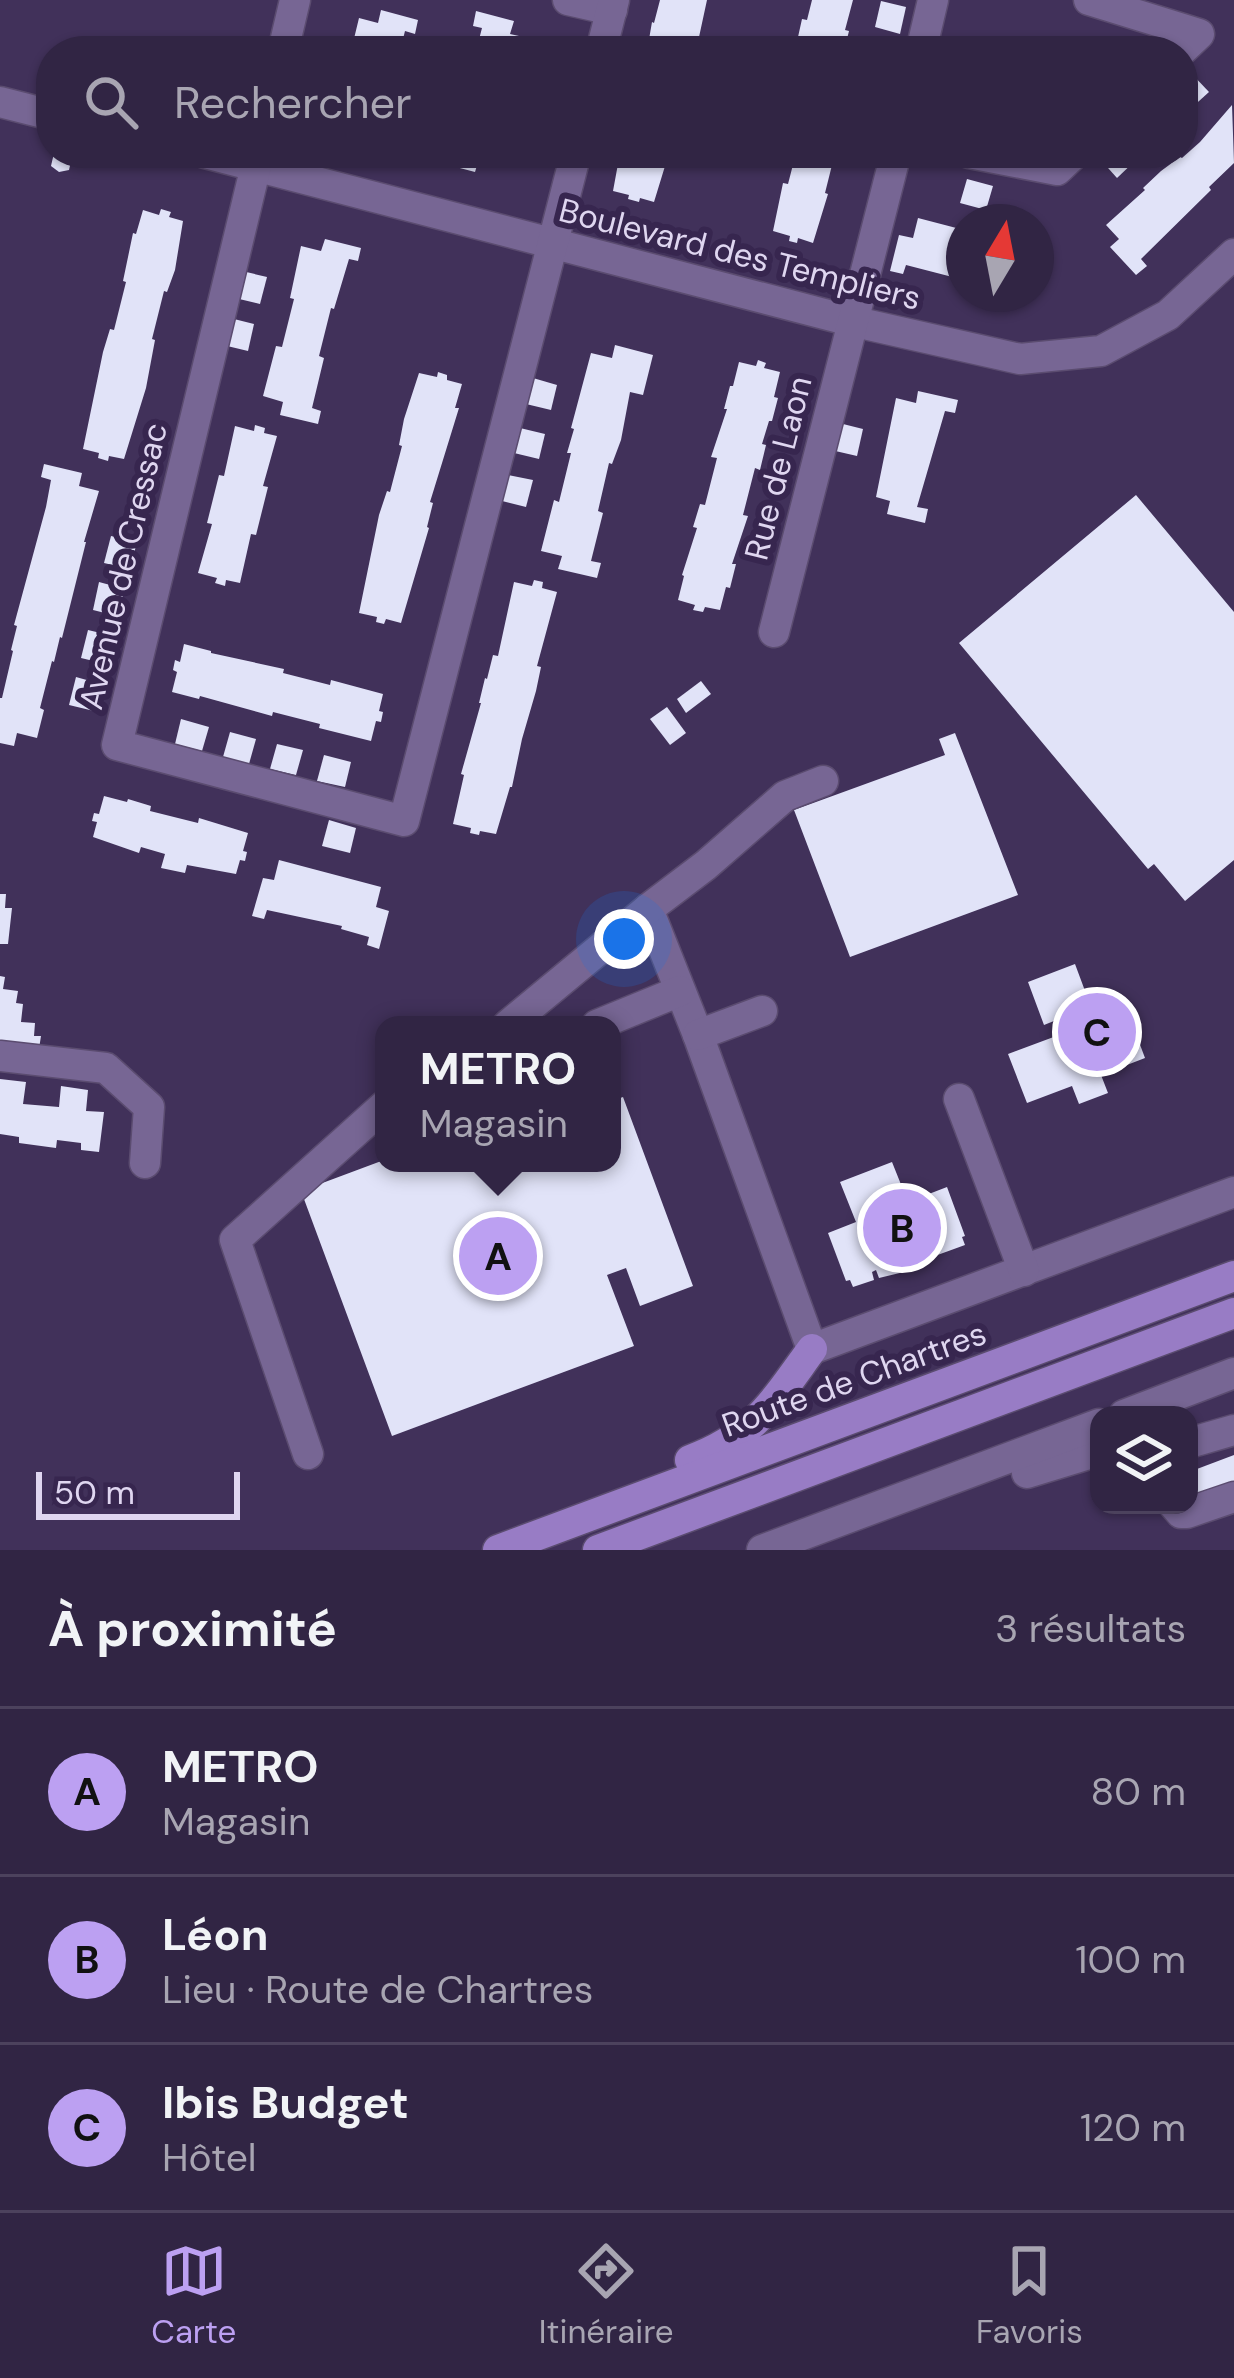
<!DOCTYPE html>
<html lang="fr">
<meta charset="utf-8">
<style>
:root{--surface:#312544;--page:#392d4b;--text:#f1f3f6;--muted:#a8a5b2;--line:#4c425d;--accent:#bca0f2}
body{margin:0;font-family:"DM Sans",sans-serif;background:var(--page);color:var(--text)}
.controls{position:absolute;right:36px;bottom:36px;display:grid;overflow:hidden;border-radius:24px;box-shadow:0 3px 9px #0004}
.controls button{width:108px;height:108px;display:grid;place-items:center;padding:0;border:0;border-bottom:3px solid var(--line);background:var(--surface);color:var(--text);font:60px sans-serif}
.compass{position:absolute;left:946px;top:204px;width:108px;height:108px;border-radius:50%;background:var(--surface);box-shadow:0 3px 9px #0004;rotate:10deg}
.scale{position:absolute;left:36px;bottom:30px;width:204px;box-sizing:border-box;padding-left:12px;border:6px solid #dfd6f0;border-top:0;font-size:33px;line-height:42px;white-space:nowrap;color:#dfd6f0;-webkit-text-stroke:9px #37264f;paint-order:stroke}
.you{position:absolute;left:624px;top:939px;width:42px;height:42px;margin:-30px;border:9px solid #fff;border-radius:50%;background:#1a73e8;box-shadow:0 0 0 18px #1a73e833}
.badge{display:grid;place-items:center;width:78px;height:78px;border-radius:50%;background:var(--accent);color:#111;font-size:39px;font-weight:700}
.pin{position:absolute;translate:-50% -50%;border:6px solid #fff;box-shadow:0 3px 12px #0006}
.popup{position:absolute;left:375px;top:1016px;width:246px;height:156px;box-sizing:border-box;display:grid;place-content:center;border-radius:24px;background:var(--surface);filter:drop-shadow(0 3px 9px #0005);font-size:39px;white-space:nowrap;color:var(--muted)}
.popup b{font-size:45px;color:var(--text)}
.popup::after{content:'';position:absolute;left:50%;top:100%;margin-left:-24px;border:24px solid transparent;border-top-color:var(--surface)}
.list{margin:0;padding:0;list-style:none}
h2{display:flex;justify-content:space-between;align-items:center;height:156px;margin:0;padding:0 48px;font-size:51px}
h2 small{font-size:39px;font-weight:400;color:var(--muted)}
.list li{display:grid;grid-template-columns:78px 1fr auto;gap:36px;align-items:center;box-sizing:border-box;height:168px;padding:0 48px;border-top:3px solid var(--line)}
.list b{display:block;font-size:45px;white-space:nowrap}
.list p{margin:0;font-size:39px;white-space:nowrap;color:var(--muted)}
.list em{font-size:39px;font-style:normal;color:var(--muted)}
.icon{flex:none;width:66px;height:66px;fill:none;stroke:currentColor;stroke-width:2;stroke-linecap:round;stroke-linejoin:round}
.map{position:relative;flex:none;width:1234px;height:1550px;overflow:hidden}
.search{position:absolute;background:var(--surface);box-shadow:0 3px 9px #0004;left:36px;right:36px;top:36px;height:132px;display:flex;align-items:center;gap:30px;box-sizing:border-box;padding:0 42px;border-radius:48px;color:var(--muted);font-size:45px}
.sheet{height:660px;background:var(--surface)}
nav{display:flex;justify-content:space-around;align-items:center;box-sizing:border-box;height:168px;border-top:3px solid var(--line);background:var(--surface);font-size:33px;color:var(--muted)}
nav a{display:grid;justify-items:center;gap:6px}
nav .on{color:var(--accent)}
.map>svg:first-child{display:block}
.building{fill:#e1e3f8}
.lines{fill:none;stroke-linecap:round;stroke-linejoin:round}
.minor-casing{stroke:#5b4c70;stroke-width:33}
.major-casing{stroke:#5b4c70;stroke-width:33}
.minor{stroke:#776694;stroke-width:30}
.major{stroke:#987cc5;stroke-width:30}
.labels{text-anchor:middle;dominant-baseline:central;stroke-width:12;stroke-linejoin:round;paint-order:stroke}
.street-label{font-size:33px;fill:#dfd6f0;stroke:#37264f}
</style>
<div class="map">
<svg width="1234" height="1550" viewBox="0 0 1234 1550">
<rect width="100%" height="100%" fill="#41315a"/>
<g class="building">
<path d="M 660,0 L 707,0 L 696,51 L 647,51 L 652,22 L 654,23 Z"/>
<path d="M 812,0 L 853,0 L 845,30 L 849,31 L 844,51 L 784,51 L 786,43 L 796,46 L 802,19 L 807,20 Z"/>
<path d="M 881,1 L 906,7 L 900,34 L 875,27 Z"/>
<path d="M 381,10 L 418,20 L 415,34 L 405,31 L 400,51 L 351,51 L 359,18 L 378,23 Z"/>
<path d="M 476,11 L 514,21 L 510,34 L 528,38 L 525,51 L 476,51 L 482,28 L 473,26 Z"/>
<path d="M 1191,73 L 1209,92 L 1188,111 L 1183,106 L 1183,81 Z"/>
<path d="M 1232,105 L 1234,163 L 1209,187 L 1211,190 L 1141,259 L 1147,266 L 1136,275 L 1110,247 L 1119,239 L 1106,225 L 1145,190 L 1143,188 L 1161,171 L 1180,157 L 1182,158 L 1200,142 Z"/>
<path d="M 54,153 L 68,153 L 72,157 L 69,170 L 59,172 L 51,166 Z"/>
<path d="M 440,153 L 500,153 L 497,164 L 479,159 L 475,172 L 437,162 Z"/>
<path d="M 620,153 L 669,153 L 654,202 L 640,198 L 639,202 L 628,199 L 629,195 L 613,191 Z"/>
<path d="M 796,153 L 835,153 L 825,193 L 828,194 L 813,243 L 798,238 L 797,243 L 789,241 L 790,236 L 773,231 L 783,183 L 788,184 Z"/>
<path d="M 1107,153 L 1131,153 L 1137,159 L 1117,178 L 1100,159 Z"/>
<path d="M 967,179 L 993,186 L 986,210 L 960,203 Z"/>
<path d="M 161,209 L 171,212 L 169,217 L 183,221 L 175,270 L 167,292 L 164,291 L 152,339 L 155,340 L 146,388 L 124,459 L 109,456 L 108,461 L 98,458 L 99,453 L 83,449 L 103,352 L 110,329 L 114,330 L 126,282 L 123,281 L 133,233 L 136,234 L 143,210 L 159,215 Z"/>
<path d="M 918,218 L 964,230 L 964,280 L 906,265 L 903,274 L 890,271 L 899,235 L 913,238 Z"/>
<path d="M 325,239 L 361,248 L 358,261 L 349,259 L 334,309 L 331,308 L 319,356 L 324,358 L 312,408 L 321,411 L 318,424 L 280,415 L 283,402 L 263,396 L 276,346 L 282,347 L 294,299 L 290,298 L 301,246 L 321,251 Z"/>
<path d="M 242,271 L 267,277 L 260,304 L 235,298 Z"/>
<path d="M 230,318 L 254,324 L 248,351 L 223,345 Z"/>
<path d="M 615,345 L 653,355 L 643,395 L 630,392 L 621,440 L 612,464 L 609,463 L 598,511 L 603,513 L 591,561 L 601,563 L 597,578 L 558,569 L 562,556 L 541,551 L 554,500 L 559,502 L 571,453 L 567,453 L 574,429 L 571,428 L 591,353 L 612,358 Z"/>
<path d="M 758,360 L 766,363 L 764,368 L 780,372 L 774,397 L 778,398 L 772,421 L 769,421 L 762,444 L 766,445 L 760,470 L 755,468 L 743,515 L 748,516 L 732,564 L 736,564 L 730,588 L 726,587 L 720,610 L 705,607 L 703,612 L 693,610 L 695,605 L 678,600 L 684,576 L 682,575 L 697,528 L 693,527 L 700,504 L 705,505 L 717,458 L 711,457 L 727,409 L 724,409 L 730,386 L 733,386 L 739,362 L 756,366 Z"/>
<path d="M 438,372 L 447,375 L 447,380 L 462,384 L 455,408 L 459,408 L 430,502 L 433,503 L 427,527 L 429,528 L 401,623 L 386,619 L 384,624 L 376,622 L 377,617 L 359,613 L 379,515 L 387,491 L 390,492 L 402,446 L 399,445 L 404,419 L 419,373 L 437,377 Z"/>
<path d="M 533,378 L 557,385 L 551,410 L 526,404 Z"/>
<path d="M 918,391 L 958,400 L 955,413 L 945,411 L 917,507 L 928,509 L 925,523 L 887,514 L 890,501 L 876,497 L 896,398 L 916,403 Z"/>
<path d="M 839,423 L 863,429 L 857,456 L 831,450 Z"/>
<path d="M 255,425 L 265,428 L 264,433 L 277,436 L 263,486 L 268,487 L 256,535 L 251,534 L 240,583 L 226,580 L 225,586 L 215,583 L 217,578 L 198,573 L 212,524 L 207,523 L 219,475 L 224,476 L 235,426 L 254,431 Z"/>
<path d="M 520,428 L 545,434 L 539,459 L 514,453 Z"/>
<path d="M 44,464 L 82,473 L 79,486 L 99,491 L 84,542 L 86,542 L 62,638 L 60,637 L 54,662 L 52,661 L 40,708 L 44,710 L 37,738 L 17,733 L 14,746 L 0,743 L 0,698 L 2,698 L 13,651 L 11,650 L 17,626 L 14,625 L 46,507 L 51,480 L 41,477 Z"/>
<path d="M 508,475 L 533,480 L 526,507 L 502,501 Z"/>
<path d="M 1136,495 L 1234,612 L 1234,860 L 1185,901 L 1154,864 L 1148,869 L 959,643 Z"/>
<path d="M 111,536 L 137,542 L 130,569 L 104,563 Z"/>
<path d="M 534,580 L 543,582 L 542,588 L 557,592 L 537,666 L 541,667 L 536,691 L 522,739 L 512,787 L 510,787 L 496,834 L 480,831 L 479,835 L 470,833 L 471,828 L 453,824 L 464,775 L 461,774 L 481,703 L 479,703 L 485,678 L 487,679 L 493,655 L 498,656 L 514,582 L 532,586 Z"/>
<path d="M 99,582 L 125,589 L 117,616 L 93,610 Z"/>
<path d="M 88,630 L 113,636 L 106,664 L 81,658 Z"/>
<path d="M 184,644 L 211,651 L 211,653 L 284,669 L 283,673 L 330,685 L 331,680 L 383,694 L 379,711 L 383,712 L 381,722 L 376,721 L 371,741 L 319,728 L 320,724 L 273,712 L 272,716 L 200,696 L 199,699 L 172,692 L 177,672 L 173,670 L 175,660 L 180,662 Z"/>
<path d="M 76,677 L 101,684 L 94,711 L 69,705 Z"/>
<path d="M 701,681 L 711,694 L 686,713 L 677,699 Z"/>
<path d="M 667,707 L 686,733 L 670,745 L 650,719 Z"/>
<path d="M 181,719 L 209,727 L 202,751 L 175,744 Z"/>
<path d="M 230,732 L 256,739 L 249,764 L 223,757 Z"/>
<path d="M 955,733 L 1018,895 L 850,957 L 794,810 L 945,755 L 939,739 Z"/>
<path d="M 277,744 L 303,750 L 296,775 L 270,769 Z"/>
<path d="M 324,755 L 351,762 L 345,787 L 317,781 Z"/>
<path d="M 104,796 L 127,802 L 128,799 L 151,806 L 150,811 L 198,823 L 199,818 L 248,833 L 243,851 L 247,852 L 245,861 L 240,860 L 236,874 L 187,865 L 185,873 L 161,868 L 165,854 L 141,847 L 139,853 L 93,837 L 97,822 L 92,821 L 94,813 L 99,814 Z"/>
<path d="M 329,820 L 356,828 L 350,853 L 322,846 Z"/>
<path d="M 279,860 L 381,887 L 376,907 L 389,911 L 379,949 L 367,945 L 369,937 L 341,929 L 342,926 L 267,910 L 264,919 L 252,916 L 263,878 L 274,880 Z"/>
<path d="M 0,894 L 6,894 L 5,908 L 12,908 L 8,944 L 0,944 Z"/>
<path d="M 1075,964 L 1091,1007 L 1071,1015 L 1076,1029 L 1127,1010 L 1145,1058 L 1101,1075 L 1108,1093 L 1079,1104 L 1072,1086 L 1027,1103 L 1008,1054 L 1059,1035 L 1054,1021 L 1044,1025 L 1028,982 Z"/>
<path d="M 0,976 L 5,977 L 3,989 L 18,991 L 16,1003 L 23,1004 L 21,1022 L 35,1023 L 34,1036 L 41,1036 L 38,1055 L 0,1051 Z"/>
<path d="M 0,1079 L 26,1082 L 23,1104 L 59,1107 L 61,1086 L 88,1090 L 86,1111 L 104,1112 L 99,1152 L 81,1150 L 81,1143 L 57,1140 L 56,1148 L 19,1143 L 19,1137 L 0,1134 Z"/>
<path d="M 623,1097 L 693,1286 L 640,1306 L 626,1268 L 607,1275 L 634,1346 L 392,1436 L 301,1191 L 384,1160 L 384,1163 L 612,1163 L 612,1101 Z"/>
<path d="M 892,1162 L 908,1202 L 947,1187 L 965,1236 L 962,1237 L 965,1245 L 932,1257 L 929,1250 L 923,1252 L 926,1260 L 911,1266 L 912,1270 L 879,1278 L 876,1270 L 872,1272 L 874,1280 L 853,1287 L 850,1280 L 846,1281 L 828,1233 L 856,1222 L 840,1182 Z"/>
<path d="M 1234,1455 L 1234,1487 L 1189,1504 L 1189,1472 Z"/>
</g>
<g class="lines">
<g class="minor-casing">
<g id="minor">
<path d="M 568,0 L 612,10"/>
<path d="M 1089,0 L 1199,34 L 1181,51"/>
<path d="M 283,51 L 295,0"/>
<path d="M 601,51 L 614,0"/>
<path d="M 921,51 L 933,0"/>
<path d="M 0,102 L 51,115"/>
<path d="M 205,153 L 851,321 L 1020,359 L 1101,351 L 1168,315 L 1234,254"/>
<path d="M 259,153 L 117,745 L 404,821 L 576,153"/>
<path d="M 969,153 L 1057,170 L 1075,153"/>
<path d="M 774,632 L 896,153"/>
<path d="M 648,909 L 698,1035 L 812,1349 L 1234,1192"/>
<path d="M 508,1025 L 648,909 L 706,865 L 785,796 L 823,781"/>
<path d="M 597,1025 L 680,991"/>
<path d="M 698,1035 L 762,1011"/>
<path d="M 0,1056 L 106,1068 L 149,1107 L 145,1163"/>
<path d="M 959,1099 L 1024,1271"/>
<path d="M 1124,1415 L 1234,1373"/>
<path d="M 1189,1443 L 1234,1430"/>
<path d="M 308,1454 L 235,1240 L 384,1106"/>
<path d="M 1027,1473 L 1099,1451"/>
<path d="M 1174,1505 L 1181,1513 L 1187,1513 L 1234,1497"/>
<path d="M 762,1550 L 1099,1424"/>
</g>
</g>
<g class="major-casing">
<g id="major">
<path d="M 690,1460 C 754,1437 774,1401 812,1349"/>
<path d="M 498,1550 L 1234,1276"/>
<path d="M 598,1550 L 1234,1313"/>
</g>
</g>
<use href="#minor" class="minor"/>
<use href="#major" class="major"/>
</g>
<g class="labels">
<g class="street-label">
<text transform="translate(740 254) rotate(14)">Boulevard des Templiers</text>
<text transform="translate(778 468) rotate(-76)">Rue de Laon</text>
<text transform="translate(123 566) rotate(-77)">Avenue de Cressac</text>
<text transform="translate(854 1379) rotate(-20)">Route de Chartres</text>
</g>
</g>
</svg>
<div class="controls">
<button><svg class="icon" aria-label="layers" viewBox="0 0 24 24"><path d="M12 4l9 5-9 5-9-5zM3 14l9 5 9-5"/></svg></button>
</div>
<svg class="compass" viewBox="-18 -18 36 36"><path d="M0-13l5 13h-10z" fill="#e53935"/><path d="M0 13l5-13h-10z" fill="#a8a5b2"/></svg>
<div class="scale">50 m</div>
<div class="you"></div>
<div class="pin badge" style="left:498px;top:1256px">A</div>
<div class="popup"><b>METRO</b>Magasin</div>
<div class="pin badge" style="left:902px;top:1228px">B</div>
<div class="pin badge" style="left:1097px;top:1032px">C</div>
<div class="search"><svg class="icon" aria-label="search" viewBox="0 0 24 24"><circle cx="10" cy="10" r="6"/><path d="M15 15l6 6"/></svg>Rechercher</div>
</div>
<section class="sheet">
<h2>À proximité<small>3 résultats</small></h2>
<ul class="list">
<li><span class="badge">A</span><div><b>METRO</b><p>Magasin</p></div><em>80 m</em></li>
<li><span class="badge">B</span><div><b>Léon</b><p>Lieu · Route de Chartres</p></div><em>100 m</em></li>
<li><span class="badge">C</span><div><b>Ibis Budget</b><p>Hôtel</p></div><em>120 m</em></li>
</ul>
</section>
<nav>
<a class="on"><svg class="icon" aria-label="map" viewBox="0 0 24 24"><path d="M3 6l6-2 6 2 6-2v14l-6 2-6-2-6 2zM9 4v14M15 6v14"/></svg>Carte</a>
<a><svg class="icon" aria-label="directions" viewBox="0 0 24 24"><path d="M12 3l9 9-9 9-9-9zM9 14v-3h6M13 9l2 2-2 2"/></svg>Itinéraire</a>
<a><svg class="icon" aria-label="saved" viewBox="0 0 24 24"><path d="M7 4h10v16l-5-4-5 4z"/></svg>Favoris</a>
</nav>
